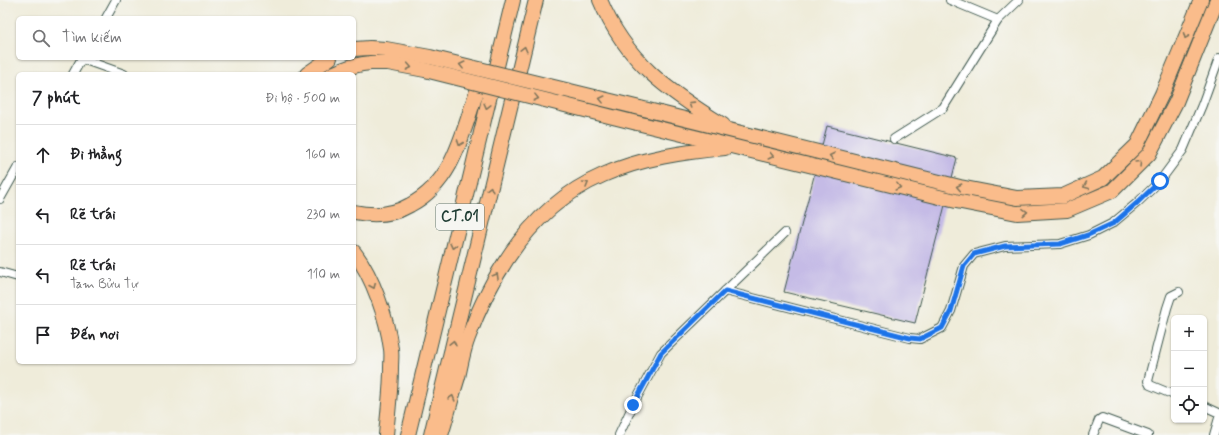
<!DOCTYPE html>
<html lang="vi">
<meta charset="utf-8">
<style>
:root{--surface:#fff;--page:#f6f6f6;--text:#202124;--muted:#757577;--line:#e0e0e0}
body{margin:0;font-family:Mynerve,sans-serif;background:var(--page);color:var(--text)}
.controls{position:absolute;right:12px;bottom:12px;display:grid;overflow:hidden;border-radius:6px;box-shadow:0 1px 3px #0004}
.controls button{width:36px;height:36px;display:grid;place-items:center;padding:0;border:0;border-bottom:1px solid var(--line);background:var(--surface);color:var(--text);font:20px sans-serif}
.stop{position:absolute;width:12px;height:12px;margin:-9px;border:3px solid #1a73e8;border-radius:50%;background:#fff}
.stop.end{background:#1a73e8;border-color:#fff;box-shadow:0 1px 4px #0008}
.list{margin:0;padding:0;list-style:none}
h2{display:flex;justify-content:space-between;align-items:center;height:52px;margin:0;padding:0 16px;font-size:17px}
h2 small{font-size:13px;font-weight:400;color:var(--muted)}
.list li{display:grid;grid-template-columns:26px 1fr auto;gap:12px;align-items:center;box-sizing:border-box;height:60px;padding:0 16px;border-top:1px solid var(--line)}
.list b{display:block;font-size:15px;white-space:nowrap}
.list p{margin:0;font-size:13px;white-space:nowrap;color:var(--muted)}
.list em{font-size:13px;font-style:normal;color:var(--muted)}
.icon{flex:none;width:22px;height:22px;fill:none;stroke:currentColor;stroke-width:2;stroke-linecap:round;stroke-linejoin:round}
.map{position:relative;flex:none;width:1219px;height:435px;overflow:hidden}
.search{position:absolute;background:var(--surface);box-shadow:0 1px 3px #0004;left:16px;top:16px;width:340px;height:44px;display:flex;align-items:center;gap:10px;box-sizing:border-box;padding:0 14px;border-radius:6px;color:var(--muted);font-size:15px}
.panel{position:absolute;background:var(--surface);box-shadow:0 1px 3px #0004;left:16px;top:72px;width:340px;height:292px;border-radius:6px}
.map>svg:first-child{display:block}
.building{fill:#c5bbe6}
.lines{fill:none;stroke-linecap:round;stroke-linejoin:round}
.street-casing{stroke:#3e574d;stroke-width:10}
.highway-casing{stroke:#3e574d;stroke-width:16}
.street{stroke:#fff;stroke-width:8}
.highway{stroke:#fabc8b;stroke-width:14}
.highway-bridge-casing{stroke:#3e574d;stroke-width:16;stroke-linecap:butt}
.highway-bridge{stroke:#fabc8b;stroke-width:14}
.oneway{stroke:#82765b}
.route{stroke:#1a73e8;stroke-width:5}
.labels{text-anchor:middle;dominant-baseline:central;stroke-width:3;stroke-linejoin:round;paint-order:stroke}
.shield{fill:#f6f6f2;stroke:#60746d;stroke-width:1}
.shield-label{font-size:15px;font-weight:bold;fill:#1f3d34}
</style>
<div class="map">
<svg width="1219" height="435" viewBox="0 0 1219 435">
<rect width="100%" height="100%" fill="#f6f6f2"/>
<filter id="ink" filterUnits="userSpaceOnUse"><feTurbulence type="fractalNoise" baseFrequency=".025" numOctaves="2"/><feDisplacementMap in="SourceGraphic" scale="8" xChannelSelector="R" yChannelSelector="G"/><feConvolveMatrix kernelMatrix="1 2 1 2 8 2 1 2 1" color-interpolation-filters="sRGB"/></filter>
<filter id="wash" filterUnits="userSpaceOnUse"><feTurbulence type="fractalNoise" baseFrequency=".012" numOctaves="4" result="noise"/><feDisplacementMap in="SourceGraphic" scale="16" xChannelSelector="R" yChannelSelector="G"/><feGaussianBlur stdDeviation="0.9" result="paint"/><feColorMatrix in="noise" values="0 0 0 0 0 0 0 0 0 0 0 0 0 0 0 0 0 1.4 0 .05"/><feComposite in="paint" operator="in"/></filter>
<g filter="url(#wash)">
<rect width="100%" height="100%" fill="#efecda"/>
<g id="blocks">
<path class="building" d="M 827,126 L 957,158 L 915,323 L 784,292 Z"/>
</g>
</g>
<g filter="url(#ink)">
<use href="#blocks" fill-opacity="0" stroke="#3e574d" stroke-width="1"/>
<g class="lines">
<g class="street-casing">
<g id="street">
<path d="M 950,0 L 998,20"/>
<path d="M 106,18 L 116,0"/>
<path d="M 82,59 L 124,74"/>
<path d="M 73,74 L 82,58"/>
<path d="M 894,139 L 943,108 L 998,20 L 1019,0"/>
<path d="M 0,199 L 18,167"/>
<path d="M 0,272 L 18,277"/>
<path d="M 725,291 L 910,338 L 920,339 L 942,328 L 951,311 L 964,266 L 974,254 L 1005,246 L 1060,244 L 1089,235 L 1113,223 L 1137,203 L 1160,181 L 1183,150 L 1202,105 L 1219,58"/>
<path d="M 1174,395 L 1150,385 L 1148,381 L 1167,308 L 1171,296 L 1179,292"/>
<path d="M 1204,406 L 1219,413"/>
<path d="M 619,435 L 633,405 L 661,353 L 785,233"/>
<path d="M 1093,435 L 1099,420 L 1102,418 L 1148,435"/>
<path d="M 1214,435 L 1219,418"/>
</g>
</g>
<g class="highway-casing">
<g id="highway">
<path d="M 600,0 C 626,62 668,91 723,125"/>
<path d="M 354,49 L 370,48"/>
<path d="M 307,74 L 330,58"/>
<path d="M 332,74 C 345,68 356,64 371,63"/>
<path d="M 640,108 L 960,187 L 1017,198 L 1063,196 L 1103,178 L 1137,145 L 1162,94 L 1201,0"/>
<path d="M 637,123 L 956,201 L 1017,213 L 1067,210 L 1112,191 L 1149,154 L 1176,102 L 1217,0"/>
<path d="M 354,212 C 373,216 393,215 410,205 C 460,179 464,119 484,72"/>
<path d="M 354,252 C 373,277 387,318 391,349 C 392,355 391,361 391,368 C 391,390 388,412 386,435"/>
<path d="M 408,435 L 513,0"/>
<path d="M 431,435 L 536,0"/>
<path d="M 441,435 C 447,416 452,396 458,377 C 461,364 463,351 468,338 C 493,270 534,205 603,175 C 641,158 684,152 725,148"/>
</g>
</g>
<use href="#street" class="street"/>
<use href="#highway" class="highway"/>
<g class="highway-bridge-casing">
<g id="highway-bridge">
<path d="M 370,48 L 386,49 L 430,57 L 640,108"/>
<path d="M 371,63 L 388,63 L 425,70 L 637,123"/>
</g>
</g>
<use href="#highway-bridge" class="highway-bridge"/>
</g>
<defs><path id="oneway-chevron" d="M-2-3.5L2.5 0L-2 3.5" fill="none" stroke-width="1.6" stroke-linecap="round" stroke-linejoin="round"/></defs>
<g class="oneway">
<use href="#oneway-chevron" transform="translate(1186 36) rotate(112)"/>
<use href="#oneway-chevron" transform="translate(524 49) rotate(-76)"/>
<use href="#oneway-chevron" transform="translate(462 65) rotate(-166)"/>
<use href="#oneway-chevron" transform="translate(409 67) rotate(11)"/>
<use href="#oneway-chevron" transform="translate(536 98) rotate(14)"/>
<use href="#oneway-chevron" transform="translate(602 99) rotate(-166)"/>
<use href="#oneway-chevron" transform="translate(691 104) rotate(-147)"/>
<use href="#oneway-chevron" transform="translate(487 106) rotate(104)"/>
<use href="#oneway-chevron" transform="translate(460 143) rotate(110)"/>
<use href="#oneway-chevron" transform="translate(771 156) rotate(14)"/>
<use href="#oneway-chevron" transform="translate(832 156) rotate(-166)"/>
<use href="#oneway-chevron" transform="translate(1139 163) rotate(-45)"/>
<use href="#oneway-chevron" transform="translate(586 184) rotate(-30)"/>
<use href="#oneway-chevron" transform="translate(1086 186) rotate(157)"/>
<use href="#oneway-chevron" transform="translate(898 187) rotate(14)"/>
<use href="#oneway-chevron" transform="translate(959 187) rotate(-168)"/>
<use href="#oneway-chevron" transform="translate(490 189) rotate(-76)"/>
<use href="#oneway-chevron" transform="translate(1025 212) rotate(-3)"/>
<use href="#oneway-chevron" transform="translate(453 246) rotate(103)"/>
<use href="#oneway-chevron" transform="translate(496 276) rotate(-60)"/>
<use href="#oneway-chevron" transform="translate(373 286) rotate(67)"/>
<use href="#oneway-chevron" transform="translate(453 343) rotate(-77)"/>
<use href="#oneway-chevron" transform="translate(452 398) rotate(-74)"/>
</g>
</g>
<g class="lines" filter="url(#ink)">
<path class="route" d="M 633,405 L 661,353 L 725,291 L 910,338 L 920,339 L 942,328 L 951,311 L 964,266 L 974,254 L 1005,246 L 1060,244 L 1088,235 L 1114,223 L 1137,203 L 1160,181"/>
</g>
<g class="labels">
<rect class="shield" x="436" y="204" width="48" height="26" rx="3"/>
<g class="shield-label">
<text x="460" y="217">CT.01</text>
</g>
</g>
</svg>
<div class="controls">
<button>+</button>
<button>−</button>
<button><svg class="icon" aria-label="locate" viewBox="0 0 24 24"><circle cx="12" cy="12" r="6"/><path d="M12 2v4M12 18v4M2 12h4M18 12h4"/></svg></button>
</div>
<div class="stop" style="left:1160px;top:181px"></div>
<div class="stop end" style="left:633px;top:405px"></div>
<div class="search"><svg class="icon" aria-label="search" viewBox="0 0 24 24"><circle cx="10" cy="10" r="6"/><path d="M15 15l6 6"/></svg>Tìm kiếm</div>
<section class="panel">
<h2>7 phút<small>Đi bộ · 500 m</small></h2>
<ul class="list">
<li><svg class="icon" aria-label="ahead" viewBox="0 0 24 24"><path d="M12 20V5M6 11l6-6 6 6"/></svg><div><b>Đi thẳng</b></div><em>160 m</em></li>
<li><svg class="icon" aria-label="left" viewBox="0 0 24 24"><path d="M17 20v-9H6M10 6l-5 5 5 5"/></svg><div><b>Rẽ trái</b></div><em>230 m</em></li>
<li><svg class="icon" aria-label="left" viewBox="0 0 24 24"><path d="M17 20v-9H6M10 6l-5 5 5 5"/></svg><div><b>Rẽ trái</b><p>Tam Bửu Tự</p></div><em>110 m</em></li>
<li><svg class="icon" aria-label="arrive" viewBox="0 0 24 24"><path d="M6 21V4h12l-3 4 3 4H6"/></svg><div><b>Đến nơi</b></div></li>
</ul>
</section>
</div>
